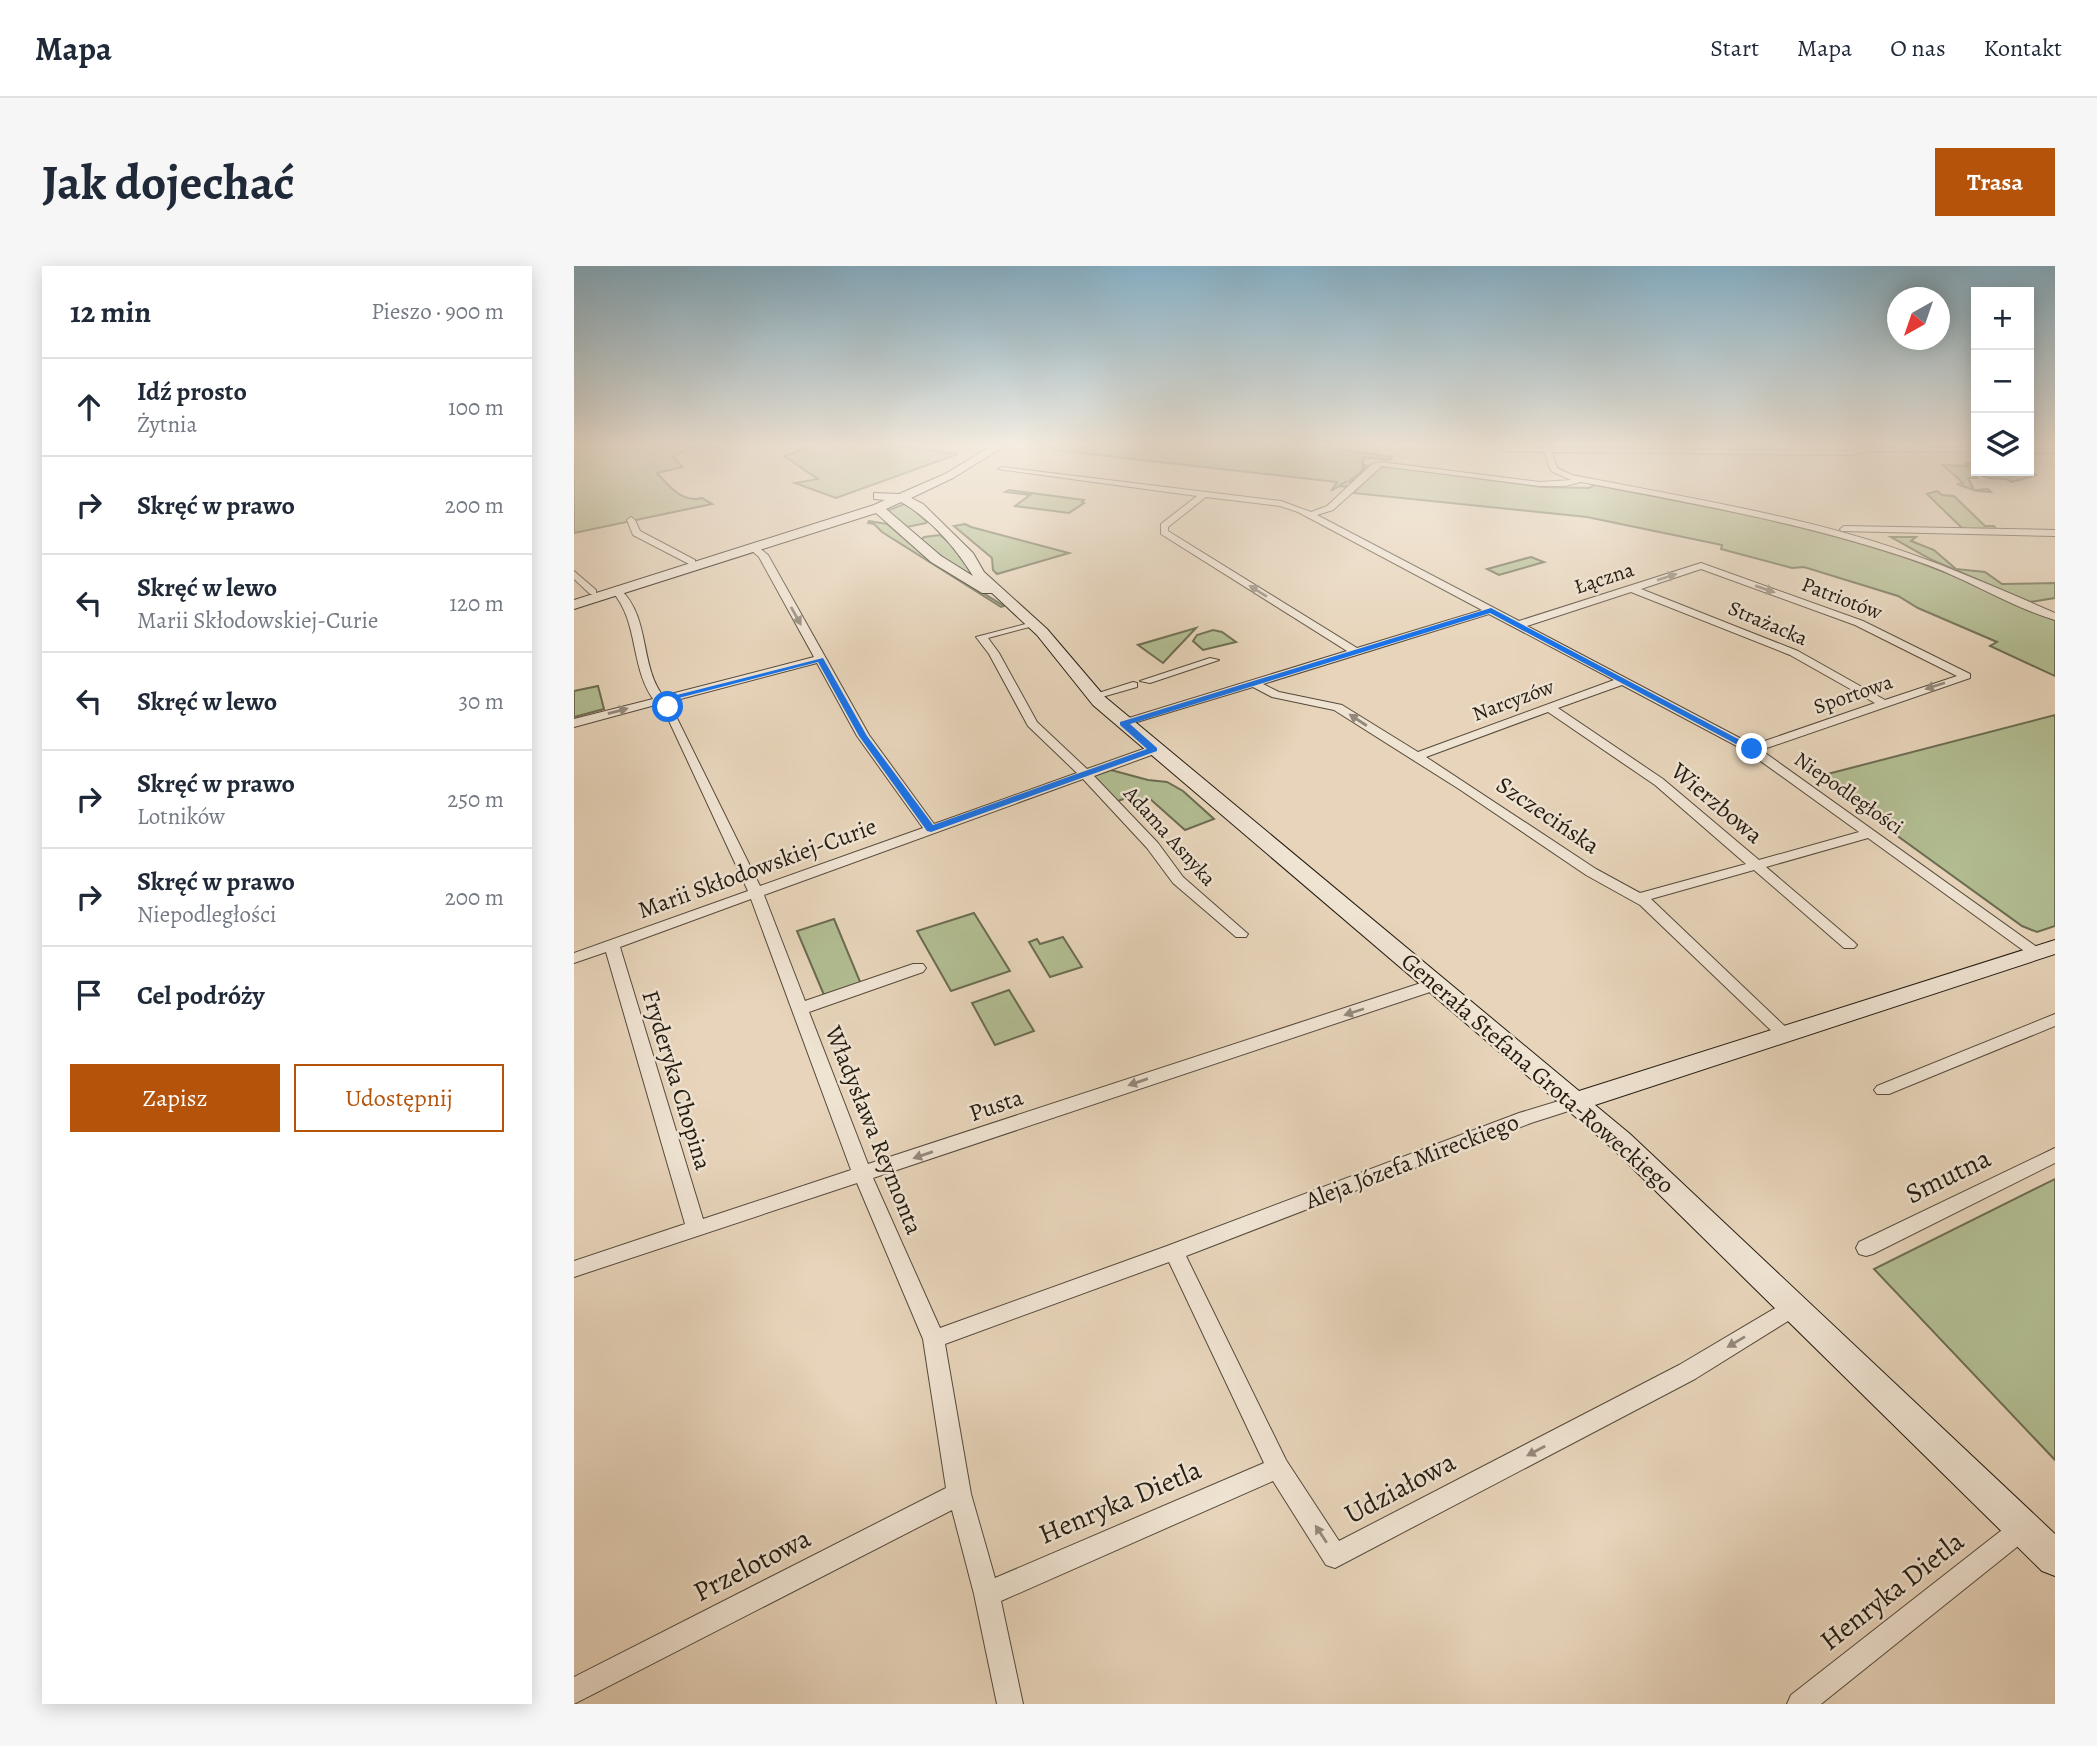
<!DOCTYPE html>
<html lang="pl">
<meta charset="utf-8">
<style>
:root{--surface:#fff;--page:#f6f6f7;--text:#1f2937;--muted:#747a83;--line:#e0e1e3;--accent:#b45309}
body{margin:0;font-family:Alegreya,serif;background:var(--page);color:var(--text)}
.controls{position:absolute;right:21px;top:21px;display:grid;overflow:hidden;border-radius:0px;box-shadow:0 4px 18px #0003}
.controls button{width:63px;height:63px;display:grid;place-items:center;padding:0;border:0;border-bottom:2px solid var(--line);background:var(--surface);color:var(--text);font:35px sans-serif}
.compass{position:absolute;left:1313px;top:21px;width:63px;height:63px;border-radius:50%;background:var(--surface);box-shadow:0 4px 18px #0003;rotate:220deg}
.stop{position:absolute;width:21px;height:21px;margin:-16px;border:5px solid #1a73e8;border-radius:50%;background:#fff}
.stop.end{background:#1a73e8;border-color:#fff;box-shadow:0 2px 7px #0008}
.list{margin:0;padding:0;list-style:none}
h2{display:flex;justify-content:space-between;align-items:center;height:91px;margin:0;padding:0 28px;font-size:30px}
h2 small{font-size:23px;font-weight:400;color:var(--muted)}
.list li{display:grid;grid-template-columns:46px 1fr auto;gap:21px;align-items:center;box-sizing:border-box;height:98px;padding:0 28px;border-top:2px solid var(--line)}
.list b{display:block;font-size:26px;white-space:nowrap}
.list p{margin:0;font-size:23px;white-space:nowrap;color:var(--muted)}
.list em{font-size:23px;font-style:normal;color:var(--muted)}
.actions{display:flex;gap:14px;padding:21px 28px}
.actions a{flex:1;padding:16px 0;border:2px solid var(--accent);border-radius:0px;text-align:center;font-size:24px;color:var(--accent)}
.actions .main{background:var(--accent);color:#fff}
.icon{flex:none;width:38px;height:38px;fill:none;stroke:currentColor;stroke-width:2;stroke-linecap:round;stroke-linejoin:round}
.map{position:relative;flex:none;width:1481px;height:1438px;overflow:hidden;border-radius:0px}
header{display:flex;align-items:center;gap:42px;box-sizing:border-box;height:98px;padding:0 35px;background:var(--surface);border-bottom:2px solid var(--line)}
header strong{font-size:33px}
nav{display:flex;gap:38px;margin-inline-start:auto;font-size:24px}
.intro{display:flex;align-items:center;justify-content:space-between;box-sizing:border-box;height:168px;padding:0 42px}
h1{margin:0;font-size:49px}
.button{padding:18px 32px;border-radius:0px;background:var(--accent);color:#fff;font-size:24px;font-weight:700}
main{display:flex;gap:42px;padding:0 42px}
aside{flex:1;background:var(--surface);border-radius:0px;box-shadow:0 4px 18px #0003}
.map>svg:first-child{display:block}
.green{fill:#b2bd92;stroke:#6b6c52;stroke-width:2}
.lines{fill:none;stroke-linecap:round;stroke-linejoin:round}
.street-casing{stroke:#554a3b;stroke-width:2}
.secondary-casing{stroke:#241c11;stroke-width:2}
.street{fill:#efe3d2;fill-rule:evenodd}
.secondary{fill:#efe3d2;fill-rule:evenodd}
.oneway{fill:#94897b}
.route{fill:#1a73e8}
.labels{text-anchor:middle;dominant-baseline:central;stroke-width:5;stroke-linejoin:round;paint-order:stroke}
.far-street-label{font-size:21px;fill:#241c11;stroke:#efe3d2}
.street-label{font-size:24px;fill:#241c11;stroke:#efe3d2}
.near-street-label{font-size:28px;fill:#241c11;stroke:#efe3d2}
</style>
<header>
<strong>Mapa</strong>
<nav><a>Start</a><a>Mapa</a><a>O nas</a><a>Kontakt</a></nav>
</header>
<div class="intro"><h1>Jak dojechać</h1><a class="button">Trasa</a></div>
<main>
<aside>
<h2>12 min<small>Pieszo · 900 m</small></h2>
<ul class="list">
<li><svg class="icon" aria-label="ahead" viewBox="0 0 24 24"><path d="M12 20V5M6 11l6-6 6 6"/></svg><div><b>Idź prosto</b><p>Żytnia</p></div><em>100 m</em></li>
<li><svg class="icon" aria-label="right" viewBox="0 0 24 24"><path d="M7 20v-9h11M14 6l5 5-5 5"/></svg><div><b>Skręć w prawo</b></div><em>200 m</em></li>
<li><svg class="icon" aria-label="left" viewBox="0 0 24 24"><path d="M17 20v-9H6M10 6l-5 5 5 5"/></svg><div><b>Skręć w lewo</b><p>Marii Skłodowskiej-Curie</p></div><em>120 m</em></li>
<li><svg class="icon" aria-label="left" viewBox="0 0 24 24"><path d="M17 20v-9H6M10 6l-5 5 5 5"/></svg><div><b>Skręć w lewo</b></div><em>30 m</em></li>
<li><svg class="icon" aria-label="right" viewBox="0 0 24 24"><path d="M7 20v-9h11M14 6l5 5-5 5"/></svg><div><b>Skręć w prawo</b><p>Lotników</p></div><em>250 m</em></li>
<li><svg class="icon" aria-label="right" viewBox="0 0 24 24"><path d="M7 20v-9h11M14 6l5 5-5 5"/></svg><div><b>Skręć w prawo</b><p>Niepodległości</p></div><em>200 m</em></li>
<li><svg class="icon" aria-label="arrive" viewBox="0 0 24 24"><path d="M6 21V4h12l-3 4 3 4H6"/></svg><div><b>Cel podróży</b></div></li>
</ul>
<div class="actions"><a class="main">Zapisz</a><a>Udostępnij</a></div>
</aside>
<div class="map">
<svg width="1481" height="1438" viewBox="0 0 1481 1438">
<rect width="100%" height="100%" fill="#e7d4ba"/>
<filter id="stains"><feTurbulence type="fractalNoise" baseFrequency=".00286" numOctaves="4"/><feColorMatrix values="0 0 0 0 .2 0 0 0 0 .09 0 0 0 0 .02 0 0 0 .5 -.17"/></filter>
<radialGradient id="worn" r=".72"><stop offset=".6" stop-color="#630" stop-opacity="0"/><stop offset="1" stop-color="#630" stop-opacity=".3"/></radialGradient>
<g class="green">
<path d="M 0,178 L 122,178 L 99,191 L 109,201 L 83,207 C 96,221 108,237 128,232 L 138,238 L 0,267 Z"/>
<path d="M 243,178 L 313,178 L 384,188 L 262,232 L 221,217 L 244,213 L 210,190 Z"/>
<path d="M 466,178 L 733,178 L 818,191 L 816,194 L 790,191 L 788,205 L 774,216 C 782,214 791,208 791,199 L 796,201 L 775,221 L 765,220 L 773,215 L 757,225 L 763,216 L 480,184 Z"/>
<path d="M 1392,197 L 1401,197 L 1402,205 L 1456,204 L 1462,209 L 1438,216 C 1430,210 1424,214 1415,212 C 1408,210 1406,207 1398,206 L 1403,212 L 1394,212 L 1400,224 L 1414,223 L 1417,226 L 1403,225 L 1383,218 L 1389,217 L 1369,199 L 1394,200 Z"/>
<path d="M 814,200 L 968,221 L 1015,222 L 1021,219 C 1118,237 1226,257 1324,289 C 1378,307 1429,331 1481,354 L 1481,410 L 1416,380 L 1423,376 L 1344,342 L 1324,330 L 1230,301 L 1218,302 L 1147,283 L 1148,279 L 1013,251 L 779,227 L 805,202 Z"/>
<path d="M 435,224 L 510,234 L 508,236 L 510,237 L 495,247 L 441,240 L 456,229 L 431,226 Z"/>
<path d="M 1363,225 L 1368,229 L 1380,230 L 1411,260 L 1420,260 L 1422,263 L 1389,263 L 1353,228 Z"/>
<path d="M 333,237 L 353,256 L 352,257 L 333,261 L 313,245 Z"/>
<path d="M 295,255 L 313,258 L 357,295 L 430,340 L 427,341 L 308,266 L 300,258 L 294,257 Z"/>
<path d="M 391,258 L 397,261 L 495,287 L 423,308 L 419,304 L 418,292 L 380,260 Z"/>
<path d="M 366,269 L 383,283 L 398,307 L 393,308 L 346,275 L 350,271 Z"/>
<path d="M 1317,271 L 1342,271 L 1337,275 L 1360,284 L 1382,303 L 1411,306 L 1428,318 L 1481,317 L 1481,332 L 1456,336 L 1358,294 Z"/>
<path d="M 957,291 L 970,296 L 925,309 L 913,303 Z"/>
<path d="M 622,362 L 589,397 L 564,379 Z"/>
<path d="M 639,364 L 648,366 L 662,376 L 629,384 L 619,375 L 623,369 Z"/>
<path d="M 24,420 L 30,443 L 0,451 L 0,425 Z"/>
<path d="M 1481,449 L 1481,660 L 1463,666 L 1448,660 L 1242,511 Z"/>
<path d="M 537,504 L 574,514 L 593,516 L 609,525 L 640,553 L 611,564 L 574,531 L 562,534 L 558,530 L 541,536 L 519,510 Z"/>
<path d="M 400,647 L 436,705 L 377,725 L 343,665 Z"/>
<path d="M 260,653 L 287,718 L 250,729 L 223,665 Z"/>
<path d="M 489,671 L 508,701 L 476,711 L 455,676 L 463,673 L 466,678 Z"/>
<path d="M 435,724 L 460,765 L 421,779 L 398,737 Z"/>
<path d="M 1481,913 L 1481,1194 L 1300,1003 Z"/>
</g>
<g class="lines">
<g class="street-casing">
<g id="street">
<path d="M 926,181 L 1278,185 L 1289,181 L 1402,182 L 1402,186 L 1299,185 L 1278,189 L 978,186 L 983,202 L 998,209 C 1089,227 1181,242 1271,267 C 1344,287 1412,317 1481,347 L 1481,354 C 1437,341 1397,315 1354,299 C 1241,259 1124,238 1007,216 L 991,220 L 966,220 L 808,200 L 759,244 L 743,249 L 945,355 L 1127,297 L 1289,355 L 1396,408 L 1396,412 L 1187,484 L 1467,684 L 1470,687 L 1467,690 L 1457,690 L 1294,572 L 1192,601 L 1280,676 L 1283,679 L 1280,682 L 1270,682 L 1180,604 L 1077,633 L 1220,769 L 1218,773 L 1206,773 L 1066,639 L 1012,609 L 885,523 L 760,444 L 698,431 L 679,421 L 553,459 L 545,459 L 545,455 L 773,385 L 587,268 L 587,258 L 623,230 L 424,203 L 428,201 L 707,235 L 737,246 L 753,240 L 798,198 L 807,196 L 966,216 L 997,214 L 977,205 L 970,186 L 929,185 ZM 632,231 L 706,240 L 724,246 L 908,344 L 783,382 L 594,265 L 594,261 ZM 1127,303 L 1281,359 L 1383,410 L 1311,434 L 1224,385 L 1067,323 ZM 1057,326 L 1216,389 L 1301,437 L 1179,479 L 953,360 ZM 915,348 L 1040,414 L 844,486 L 768,439 L 705,426 L 689,418 ZM 1048,419 L 1174,486 L 1285,566 L 1185,594 L 1089,513 L 984,442 ZM 974,446 L 1081,519 L 1172,598 L 1066,627 L 1022,603 L 852,491 Z"/>
<rect x="1455" y="183" width="26" height="4"/>
<path d="M 57,251 L 61,254 L 66,265 L 121,294 L 121,298 L 115,298 L 59,269 L 53,254 Z"/>
<path d="M 1270,260 L 1481,264 L 1481,270 L 1267,265 L 1266,263 Z"/>
<path d="M 177,280 L 183,280 L 194,289 L 295,469 L 360,558 L 503,507 L 454,460 L 415,388 L 402,371 L 463,355 L 463,359 L 414,372 L 425,387 L 463,456 L 513,503 L 575,481 L 583,481 L 583,487 L 520,510 L 584,577 L 609,611 L 674,668 L 672,671 L 662,671 L 599,617 L 573,582 L 509,513 L 190,629 L 231,735 L 339,698 L 349,698 L 352,702 L 349,706 L 235,746 L 294,898 L 853,715 L 865,715 L 867,719 L 865,723 L 299,912 L 366,1062 L 593,980 L 945,847 L 1001,830 L 1007,831 L 1010,836 L 1007,841 L 957,857 L 612,990 L 712,1194 L 765,1275 L 1105,1099 L 1213,1035 L 1220,1032 L 1227,1035 L 1230,1041 L 1227,1047 L 1121,1113 L 761,1302 L 752,1299 L 699,1215 L 427,1335 L 449,1438 L 423,1438 L 400,1328 L 378,1244 L 0,1438 L 0,1411 L 372,1222 L 349,1073 L 283,917 L 0,1011 L 0,995 L 111,958 L 32,686 L 0,697 L 0,687 L 174,625 L 89,442 L 85,438 L 0,461 L 0,453 L 79,433 C 56,400 65,356 38,325 L 40,323 L 46,323 C 77,352 65,398 89,430 L 240,391 L 185,291 L 177,284 ZM 243,397 L 283,470 L 349,562 L 186,620 L 95,436 ZM 177,633 L 277,904 L 129,953 L 46,681 ZM 595,996 L 690,1197 L 421,1312 L 397,1228 L 371,1078 Z"/>
<path d="M 0,305 L 22,324 L 22,328 L 16,328 L 0,313 Z"/>
<path d="M 636,392 L 645,394 L 576,417 L 566,415 Z"/>
<path d="M 559,416 L 563,417 L 563,421 L 521,433 L 515,430 Z"/>
<path d="M 1481,748 L 1481,760 L 1315,828 L 1303,828 L 1300,824 L 1303,820 Z"/>
<path d="M 1481,882 L 1481,897 L 1299,988 L 1292,990 L 1285,988 L 1282,982 L 1285,976 Z"/>
<path d="M 1450,1249 L 1458,1253 L 1462,1261 L 1458,1269 L 1247,1438 L 1213,1438 L 1217,1429 L 1442,1253 Z"/>
</g>
</g>
<g class="secondary-casing">
<path id="secondary" d="M 421,178 L 434,178 L 379,212 L 337,232 L 349,238 L 399,287 L 410,306 L 473,363 L 531,431 L 1005,825 L 1481,674 L 1481,688 L 1021,839 L 1056,868 L 1481,1268 L 1481,1310 L 1468,1305 L 1038,882 L 519,439 L 463,369 L 418,327 L 408,327 L 357,296 L 302,247 L 0,343 L 0,334 L 300,239 L 311,234 L 300,233 L 300,227 L 325,228 L 371,208 ZM 327,236 C 356,252 382,282 399,310 L 367,290 L 312,243 Z"/>
</g>
<use href="#street" class="street"/>
<use href="#secondary" class="secondary"/>
</g>
<defs><path id="oneway-solid" d="M-6-.8H1V-3.2L6.5 0L1 3.2V.8H-6Z" transform="scale(1.75)"/></defs>
<g class="oneway">
<use href="#oneway-solid" transform="translate(1093 311) rotate(-18)"/>
<use href="#oneway-solid" transform="translate(1191 323) rotate(19)"/>
<use href="#oneway-solid" transform="translate(684 325) rotate(-148)"/>
<use href="#oneway-solid" transform="translate(222 350) rotate(61)"/>
<use href="#oneway-solid" transform="translate(1361 420) rotate(162)"/>
<use href="#oneway-solid" transform="translate(44 445) rotate(-15)"/>
<use href="#oneway-solid" transform="translate(784 454) rotate(-147)"/>
<use href="#oneway-solid" transform="translate(780 746) rotate(162)"/>
<use href="#oneway-solid" transform="translate(564 816) rotate(161)"/>
<use href="#oneway-solid" transform="translate(349 889) rotate(161)"/>
<use href="#oneway-solid" transform="translate(1162 1076) rotate(149)"/>
<use href="#oneway-solid" transform="translate(962 1185) rotate(152)"/>
<use href="#oneway-solid" transform="translate(747 1268) rotate(-123)"/>
</g>
<linearGradient id="sky" x2="0" y2="1"><stop stop-color="#87b6d0"/><stop offset="0.47" stop-color="#f4ece0"/><stop offset="1" stop-color="#f4ece0" stop-opacity="0"/></linearGradient>
<rect width="1481" height="380" fill="url(#sky)"/>
<path class="route" d="M 917,342 L 1183,483 L 1175,485 L 916,347 L 556,458 L 583,482 L 583,485 L 357,566 L 353,565 L 285,470 L 244,396 L 93,435 L 98,441 L 94,444 L 83,434 L 249,392 L 293,470 L 359,559 L 573,483 L 546,459 L 546,456 Z"/>
<g class="labels">
<g class="far-street-label">
<text transform="translate(1030 312) rotate(-18)">Łączna</text>
<text transform="translate(1268 332) rotate(21)">Patriotów</text>
<text transform="translate(1194 357) rotate(23)">Strażacka</text>
<text transform="translate(1279 428) rotate(-19)">Sportowa</text>
<text transform="translate(939 434) rotate(-20)">Narcyzów</text>
<text transform="translate(1275 527) rotate(35)">Niepodległości</text>
<text transform="translate(596 570) rotate(48)">Adama Asnyka</text>
</g>
<g class="street-label">
<text transform="translate(1143 537) rotate(40)">Wierzbowa</text>
<text transform="translate(974 549) rotate(34)">Szczecińska</text>
<text transform="translate(183 602) rotate(-20)">Marii Skłodowskiej-Curie</text>
<text transform="translate(964 807) rotate(41)">Generała Stefana Grota-Roweckiego</text>
<text transform="translate(103 814) rotate(73)">Fryderyka Chopina</text>
<text transform="translate(422 839) rotate(-19)">Pusta</text>
<text transform="translate(300 864) rotate(68)">Władysława Reymonta</text>
<text transform="translate(838 895) rotate(-21)">Aleja Józefa Mireckiego</text>
</g>
<g class="near-street-label">
<text transform="translate(1374 910) rotate(-26)">Smutna</text>
<text transform="translate(826 1222) rotate(-28)">Udziałowa</text>
<text transform="translate(546 1236) rotate(-23)">Henryka Dietla</text>
<text transform="translate(178 1299) rotate(-27)">Przelotowa</text>
<text transform="translate(1318 1325) rotate(-38)">Henryka Dietla</text>
</g>
</g>
<rect width="100%" height="100%" filter="url(#stains)"/>
<rect width="100%" height="100%" fill="url(#worn)"/>
</svg>
<div class="controls">
<button>+</button>
<button>−</button>
<button><svg class="icon" aria-label="layers" viewBox="0 0 24 24"><path d="M12 4l9 5-9 5-9-5zM3 14l9 5 9-5"/></svg></button>
</div>
<svg class="compass" viewBox="-18 -18 36 36"><path d="M0-13l5 13h-10z" fill="#e53935"/><path d="M0 13l5-13h-10z" fill="#747a83"/></svg>
<div class="stop" style="left:94px;top:441px"></div>
<div class="stop end" style="left:1178px;top:483px"></div>
</div>
</main>
